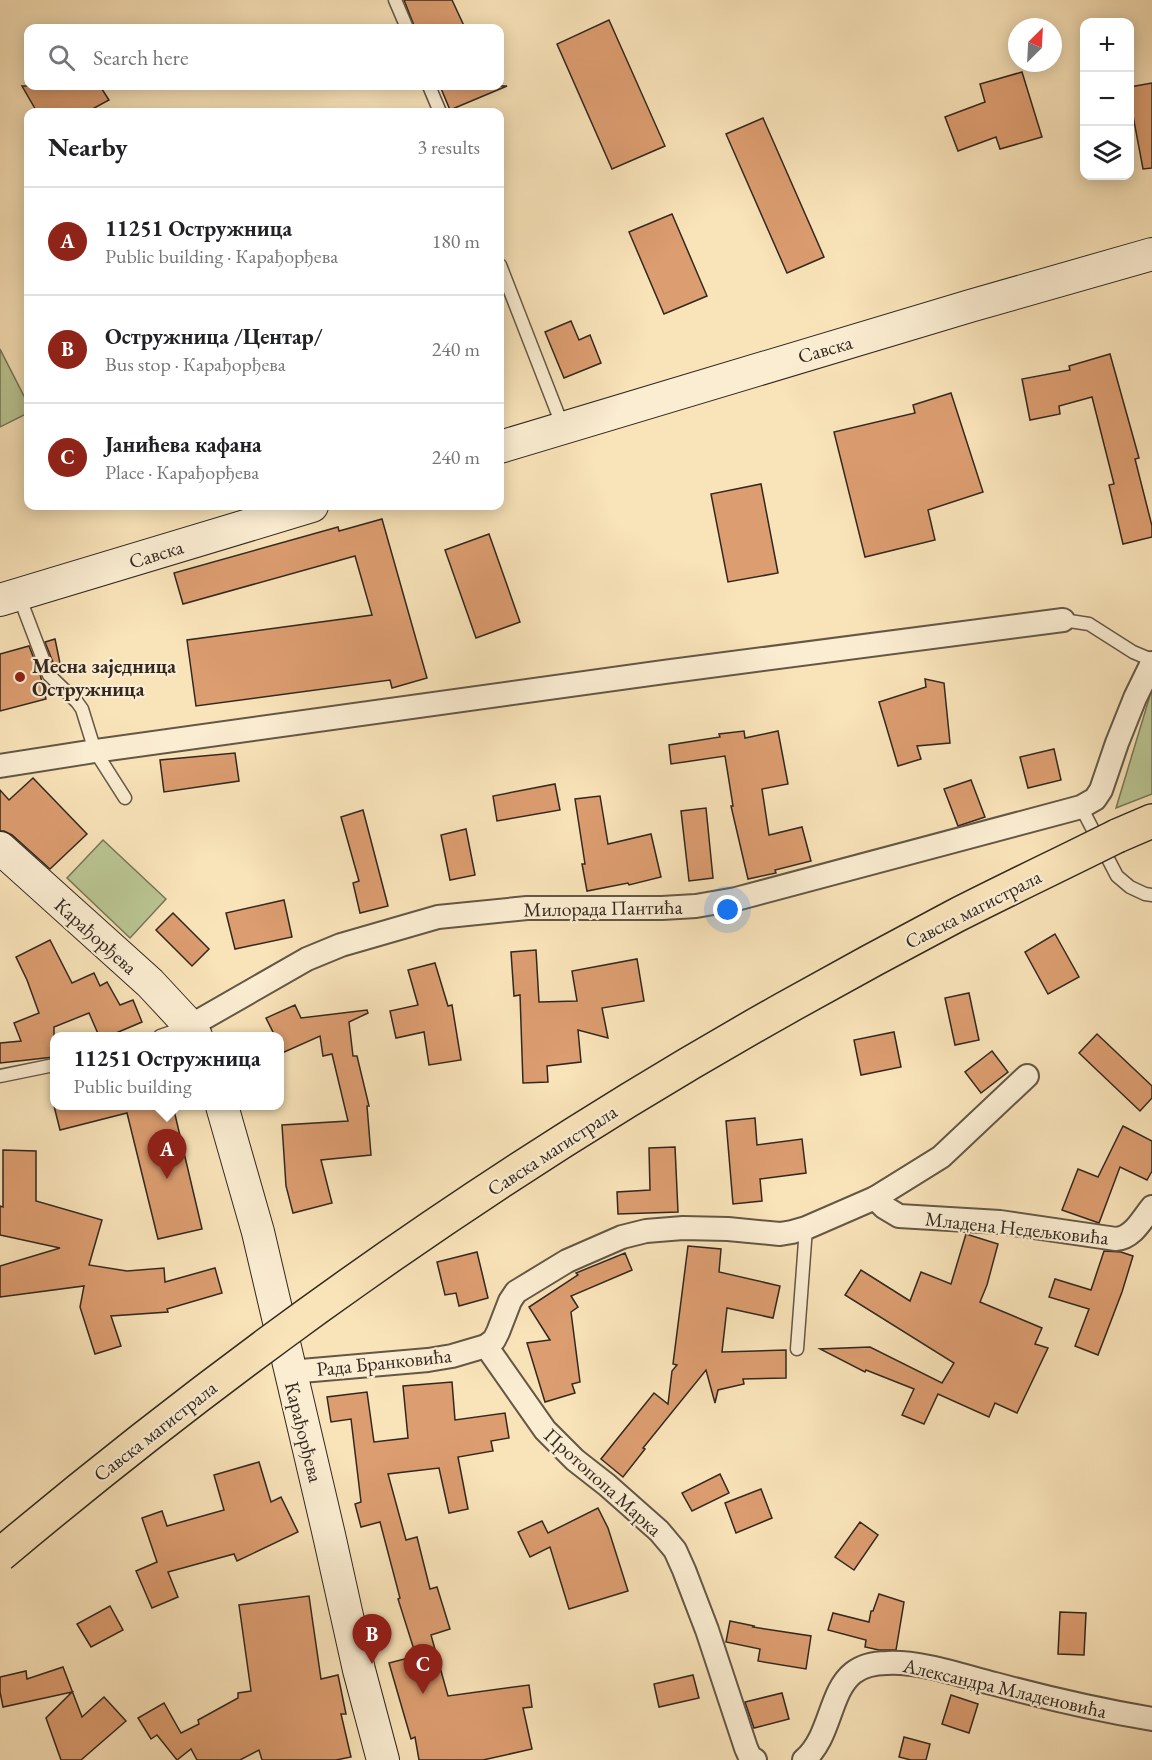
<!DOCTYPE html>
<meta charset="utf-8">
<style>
:root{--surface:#fff;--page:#f6f6f6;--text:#202124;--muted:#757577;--line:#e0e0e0;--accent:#8f2418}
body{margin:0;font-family:"EB Garamond",serif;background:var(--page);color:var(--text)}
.controls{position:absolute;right:18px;top:18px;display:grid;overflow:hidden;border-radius:12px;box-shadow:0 3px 15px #0003}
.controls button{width:54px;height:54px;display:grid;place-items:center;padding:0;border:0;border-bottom:2px solid var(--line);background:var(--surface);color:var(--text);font:30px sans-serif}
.compass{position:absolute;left:1008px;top:18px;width:54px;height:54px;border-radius:50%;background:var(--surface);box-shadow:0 3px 15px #0003;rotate:24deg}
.you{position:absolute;left:728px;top:910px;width:21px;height:21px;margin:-15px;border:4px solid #fff;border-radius:50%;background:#1a73e8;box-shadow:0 0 0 9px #1a73e833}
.badge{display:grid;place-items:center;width:39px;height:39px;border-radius:50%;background:var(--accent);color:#fff;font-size:20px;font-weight:700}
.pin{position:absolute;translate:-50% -50px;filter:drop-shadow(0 2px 3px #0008)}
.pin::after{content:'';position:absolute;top:32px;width:21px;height:18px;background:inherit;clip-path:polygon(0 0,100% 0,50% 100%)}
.popup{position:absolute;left:50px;top:1032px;width:234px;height:78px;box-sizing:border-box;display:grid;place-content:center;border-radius:12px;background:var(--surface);filter:drop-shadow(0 2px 4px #0005);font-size:20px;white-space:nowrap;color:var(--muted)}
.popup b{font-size:22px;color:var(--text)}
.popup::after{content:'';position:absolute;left:50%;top:100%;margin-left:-12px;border:12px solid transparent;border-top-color:var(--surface)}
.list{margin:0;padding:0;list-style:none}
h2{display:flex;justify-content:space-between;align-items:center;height:78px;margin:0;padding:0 24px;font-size:26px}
h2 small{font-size:20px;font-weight:400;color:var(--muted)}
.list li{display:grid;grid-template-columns:39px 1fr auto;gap:18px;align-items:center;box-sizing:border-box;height:108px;padding:0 24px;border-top:2px solid var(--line)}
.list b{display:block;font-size:22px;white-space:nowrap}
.list p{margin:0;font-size:20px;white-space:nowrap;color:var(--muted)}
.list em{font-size:20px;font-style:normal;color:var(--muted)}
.icon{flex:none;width:33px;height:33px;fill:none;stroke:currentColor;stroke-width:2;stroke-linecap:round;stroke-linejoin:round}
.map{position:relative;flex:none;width:1152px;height:1760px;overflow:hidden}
.search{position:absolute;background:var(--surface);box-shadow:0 3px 15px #0003;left:24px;top:24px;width:480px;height:66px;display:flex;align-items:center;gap:15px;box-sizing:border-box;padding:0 21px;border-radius:12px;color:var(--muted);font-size:22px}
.panel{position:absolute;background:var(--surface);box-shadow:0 3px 15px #0003;left:24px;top:108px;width:480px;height:402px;border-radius:12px}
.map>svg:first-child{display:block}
.green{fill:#b9c592;stroke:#767659;stroke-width:1.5}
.building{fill:#dc9d70;stroke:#322820;stroke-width:1.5}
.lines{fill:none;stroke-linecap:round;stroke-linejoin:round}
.lane-casing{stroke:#645746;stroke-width:15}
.street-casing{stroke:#645746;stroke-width:26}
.secondary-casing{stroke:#322820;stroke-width:34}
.primary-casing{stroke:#322820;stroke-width:36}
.lane{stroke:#fbedd2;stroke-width:12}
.street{stroke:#fbedd2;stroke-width:22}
.secondary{stroke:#fbedd2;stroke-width:32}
.primary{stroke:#f9e3b9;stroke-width:33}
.primary-bridge-casing{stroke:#322820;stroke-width:36;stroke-linecap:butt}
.primary-bridge{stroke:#f9e3b9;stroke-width:33}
.poi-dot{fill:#8f2418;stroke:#fbedd2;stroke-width:2}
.labels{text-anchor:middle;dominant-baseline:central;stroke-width:4.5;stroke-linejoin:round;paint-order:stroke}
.street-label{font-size:20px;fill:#322820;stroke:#fbedd2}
.poi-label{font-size:20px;font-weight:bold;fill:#322820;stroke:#fbedd2;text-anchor:start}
</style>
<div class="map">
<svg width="1152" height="1760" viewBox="0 0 1152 1760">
<rect width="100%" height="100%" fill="#f9e3b9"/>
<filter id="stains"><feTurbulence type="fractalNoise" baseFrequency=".00333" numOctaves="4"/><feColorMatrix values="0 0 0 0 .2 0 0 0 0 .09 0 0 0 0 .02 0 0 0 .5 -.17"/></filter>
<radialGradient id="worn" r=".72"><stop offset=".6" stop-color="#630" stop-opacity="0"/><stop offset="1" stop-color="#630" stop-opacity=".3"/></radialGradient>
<g class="green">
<path d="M 0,349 L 28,404 L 28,413 L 0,427 Z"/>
<path d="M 1152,689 L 1152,794 L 1116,808 Z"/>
<path d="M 103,840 L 166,899 L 130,938 L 67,878 Z"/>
</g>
<g class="building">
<path d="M 404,0 L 452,0 L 465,28 L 415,28 Z"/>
<path d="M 609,20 L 665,146 L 612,169 L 557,44 Z"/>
<path d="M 1022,72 L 1042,137 L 1000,149 L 996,137 L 958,151 L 945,117 L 985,102 L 980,84 Z"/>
<path d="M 1152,83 L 1152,168 L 1143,169 L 1130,100 L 1130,87 Z"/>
<path d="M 22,86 L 100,86 L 109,100 L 87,112 L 37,112 Z"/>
<path d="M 440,86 L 507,86 L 450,110 Z"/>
<path d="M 763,118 L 824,257 L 787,273 L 726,134 Z"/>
<path d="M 672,214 L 707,296 L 664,314 L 629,232 Z"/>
<path d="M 571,321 L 579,340 L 590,335 L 601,363 L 564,378 L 545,332 Z"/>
<path d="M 1110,354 L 1139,458 L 1135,459 L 1152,526 L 1152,537 L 1123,544 L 1109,485 L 1114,484 L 1092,397 L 1059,406 L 1060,414 L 1030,420 L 1022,379 L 1070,370 L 1069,366 Z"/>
<path d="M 951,393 L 983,492 L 928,510 L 935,540 L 865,557 L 834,432 L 915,413 L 913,405 Z"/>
<path d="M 761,484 L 778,573 L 728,582 L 711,494 Z"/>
<path d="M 382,519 L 427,678 L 392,688 L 390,680 L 196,706 L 187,640 L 372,615 L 355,556 L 183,604 L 174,573 L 338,527 L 339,531 Z"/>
<path d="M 489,534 L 520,622 L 476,638 L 445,550 Z"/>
<path d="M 55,639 L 61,668 L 56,670 L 45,642 Z"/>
<path d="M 29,646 L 40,674 L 46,699 L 0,711 L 0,654 Z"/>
<path d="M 925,679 L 944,683 L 950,743 L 917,746 L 921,759 L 898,766 L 879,702 L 926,687 Z"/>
<path d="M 744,731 L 745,738 L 778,731 L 788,784 L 762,789 L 769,835 L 802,827 L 811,861 L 775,870 L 776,873 L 748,879 L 731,806 L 733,806 L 725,756 L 671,764 L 669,745 L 720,737 L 719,734 Z"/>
<path d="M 1054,749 L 1061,780 L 1028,788 L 1020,757 Z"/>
<path d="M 235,753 L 239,781 L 164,792 L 160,760 Z"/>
<path d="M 33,778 L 87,834 L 50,869 L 12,835 L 4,831 L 0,831 L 0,790 L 9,800 Z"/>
<path d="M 971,780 L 985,817 L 958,826 L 944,789 Z"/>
<path d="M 555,784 L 560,810 L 497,821 L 493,796 Z"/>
<path d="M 600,796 L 608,844 L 651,834 L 661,877 L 629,885 L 628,883 L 587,891 L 582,864 L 585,864 L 575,799 Z"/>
<path d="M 706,808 L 713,878 L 689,881 L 681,811 Z"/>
<path d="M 363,810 L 388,906 L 360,913 L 353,883 L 359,881 L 341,817 Z"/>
<path d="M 466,829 L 475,875 L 450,880 L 441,835 Z"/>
<path d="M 284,900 L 292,937 L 235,949 L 226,913 Z"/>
<path d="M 173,913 L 209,949 L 192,966 L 156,930 Z"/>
<path d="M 1055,934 L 1079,977 L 1048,994 L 1025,952 Z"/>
<path d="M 50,940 L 72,983 L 94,973 L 100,986 L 107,982 L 120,1005 L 133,1000 L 142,1022 L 109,1036 L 99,1036 L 89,1013 L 54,1027 L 54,1057 L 0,1063 L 0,1043 L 21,1041 L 14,1023 L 39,1013 L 27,980 L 16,957 Z"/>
<path d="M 536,950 L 539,1002 L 577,1001 L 572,971 L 637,959 L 644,1001 L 602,1008 L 608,1038 L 578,1030 L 581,1062 L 547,1066 L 548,1082 L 523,1083 L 520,995 L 514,996 L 511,952 Z"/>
<path d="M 435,963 L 448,1006 L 452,1005 L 461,1060 L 429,1065 L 424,1032 L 396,1038 L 390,1011 L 418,1005 L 408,970 Z"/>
<path d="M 969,993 L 979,1040 L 955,1045 L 945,998 Z"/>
<path d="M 295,1005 L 301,1018 L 367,1010 L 368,1013 L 349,1022 L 353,1056 L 357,1056 L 369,1106 L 367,1106 L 371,1155 L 321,1160 L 332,1203 L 293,1213 L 286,1186 L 282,1125 L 348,1121 L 332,1054 L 323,1056 L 320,1036 L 282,1053 L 279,1047 L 279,1036 L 275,1036 L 266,1018 Z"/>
<path d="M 894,1032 L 901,1067 L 861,1075 L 854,1040 Z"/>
<path d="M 1097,1034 L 1152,1086 L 1152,1098 L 1140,1111 L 1079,1053 Z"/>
<path d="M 992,1051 L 1008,1072 L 981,1093 L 965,1072 Z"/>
<path d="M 54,1106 L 173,1106 L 202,1229 L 158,1239 L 127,1113 L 60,1130 Z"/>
<path d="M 755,1118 L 757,1145 L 802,1139 L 806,1173 L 760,1179 L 762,1201 L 733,1204 L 726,1121 Z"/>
<path d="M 1123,1126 L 1152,1141 L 1152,1171 L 1147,1180 L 1120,1167 L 1099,1223 L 1062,1210 L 1078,1169 L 1098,1177 Z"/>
<path d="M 675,1147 L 678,1212 L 618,1214 L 617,1192 L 650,1190 L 649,1148 Z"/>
<path d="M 3,1150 L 36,1151 L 36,1201 L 102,1220 L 89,1265 L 127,1271 L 164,1268 L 165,1282 L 215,1268 L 222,1293 L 167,1309 L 168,1312 L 111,1316 L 121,1346 L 95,1354 L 80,1307 L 84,1286 L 0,1297 L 0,1266 L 60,1248 L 0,1235 L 0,1206 L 3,1207 Z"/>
<path d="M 966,1234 L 998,1244 L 987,1285 L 980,1302 L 1042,1328 L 1035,1344 L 1048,1348 L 1017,1413 L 995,1403 L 989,1417 L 938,1394 L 924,1424 L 902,1415 L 914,1389 L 866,1370 L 865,1372 L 820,1349 L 870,1347 L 942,1383 L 954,1363 L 845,1295 L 861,1270 L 910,1301 L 921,1272 L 951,1284 Z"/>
<path d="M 688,1246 L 721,1249 L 719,1272 L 780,1286 L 773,1318 L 727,1308 L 722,1352 L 786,1350 L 786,1378 L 743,1379 L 744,1384 L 718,1390 L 715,1403 L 706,1370 L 643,1448 L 645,1449 L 623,1477 L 601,1459 L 654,1393 L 668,1404 L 672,1371 L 677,1365 L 673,1364 Z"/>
<path d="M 1104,1251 L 1121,1252 L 1133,1256 L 1122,1292 L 1098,1355 L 1075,1346 L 1089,1309 L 1049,1297 L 1055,1279 L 1091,1290 Z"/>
<path d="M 477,1252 L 488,1298 L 459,1306 L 456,1293 L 445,1295 L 437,1262 Z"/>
<path d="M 625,1253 L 632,1270 L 571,1296 L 578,1307 L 571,1312 L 580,1382 L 572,1384 L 575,1393 L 545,1402 L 527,1343 L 550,1340 L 529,1307 L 578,1275 L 576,1273 Z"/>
<path d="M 452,1382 L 455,1420 L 505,1413 L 509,1438 L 491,1441 L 493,1451 L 458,1457 L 468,1509 L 449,1513 L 439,1468 L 388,1474 L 406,1540 L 417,1537 L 430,1589 L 437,1587 L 450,1629 L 431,1635 L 448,1696 L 529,1685 L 532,1707 L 523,1708 L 532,1749 L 483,1760 L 419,1760 L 415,1737 L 411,1739 L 389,1663 L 416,1656 L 398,1599 L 400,1598 L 380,1522 L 361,1527 L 355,1504 L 361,1502 L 351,1419 L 331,1422 L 327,1397 L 367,1392 L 374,1442 L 408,1438 L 403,1386 Z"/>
<path d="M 259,1462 L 271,1502 L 281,1497 L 298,1532 L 237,1561 L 234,1554 L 168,1572 L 178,1597 L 152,1608 L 136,1571 L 157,1562 L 142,1518 L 162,1511 L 167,1526 L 224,1510 L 214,1475 Z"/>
<path d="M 720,1474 L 729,1493 L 692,1511 L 682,1493 Z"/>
<path d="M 761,1489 L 772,1518 L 736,1533 L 725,1503 Z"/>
<path d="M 598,1508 L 608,1528 L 628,1591 L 569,1609 L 550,1547 L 530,1557 L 518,1532 L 542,1521 L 548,1533 Z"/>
<path d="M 860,1522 L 878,1535 L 854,1570 L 835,1557 Z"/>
<path d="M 879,1594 L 904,1602 L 896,1650 L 879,1650 L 865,1647 L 866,1640 L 828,1630 L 833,1613 L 869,1622 L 871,1611 L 873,1611 Z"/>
<path d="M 309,1596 L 321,1679 L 338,1675 L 346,1714 L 341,1714 L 351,1757 L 336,1760 L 262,1760 L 259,1750 L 240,1760 L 197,1760 L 191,1749 L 177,1760 L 157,1735 L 151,1739 L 138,1718 L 164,1703 L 181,1733 L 199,1724 L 198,1720 L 238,1698 L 238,1693 L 251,1691 L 239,1605 Z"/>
<path d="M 110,1606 L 123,1630 L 91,1647 L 77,1624 Z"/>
<path d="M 1060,1612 L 1086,1613 L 1084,1655 L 1058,1654 Z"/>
<path d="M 730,1621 L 754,1626 L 753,1627 L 811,1636 L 806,1669 L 758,1661 L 760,1649 L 726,1642 Z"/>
<path d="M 63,1667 L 82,1717 L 104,1697 L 126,1721 L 81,1760 L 61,1760 L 46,1718 L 72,1692 L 3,1707 L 0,1692 L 0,1677 L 26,1671 L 27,1679 Z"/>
<path d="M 693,1675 L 699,1698 L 659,1707 L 654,1684 Z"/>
<path d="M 782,1693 L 789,1719 L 754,1728 L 745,1702 Z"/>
<path d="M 951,1695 L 978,1704 L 969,1733 L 942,1724 Z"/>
<path d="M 904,1737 L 930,1744 L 926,1760 L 911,1760 L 899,1757 Z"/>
</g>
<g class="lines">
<g class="lane-casing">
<g id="lane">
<path d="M 395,0 L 407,28"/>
<path d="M 429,86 L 440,112"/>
<path d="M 500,265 L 563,427"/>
<path d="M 19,596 L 49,675 L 77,702 L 82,709 L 95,751 L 125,798"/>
<path d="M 1063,620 L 1089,624 L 1133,652 L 1152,660"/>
<path d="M 1081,807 L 1117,876 L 1130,887 L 1145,894 L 1152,895"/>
<path d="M 160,1036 L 189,1026"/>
<path d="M 0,1076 L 54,1065"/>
<path d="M 797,1349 L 806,1228"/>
</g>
</g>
<g class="street-casing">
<g id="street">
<path d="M 0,766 L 95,751 L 664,672 L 1063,620"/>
<path d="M 190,1026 L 307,959 L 341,945 L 438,917 L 527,908 L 662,908 L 696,906 L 736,899 L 1081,807 L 1095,799 L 1101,790 L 1117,743 L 1135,698 L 1152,663"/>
<path d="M 875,1198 L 884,1207 L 899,1216 L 1000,1222 L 1116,1239 C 1133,1238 1142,1219 1152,1207"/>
<path d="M 486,1346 L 545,1430 L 575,1460 L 607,1485 L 659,1531 L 675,1550 L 684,1570 L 707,1630 L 746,1748 L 750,1757 L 755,1760"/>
<path d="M 290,1372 L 428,1360 L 452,1356 L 486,1346 L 494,1340 L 498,1332 L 510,1301 L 516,1292 L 567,1261 L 622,1237 L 646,1231 L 683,1228 L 728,1229 L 780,1234 L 792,1232 L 806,1228 L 875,1198 L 941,1157 L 1027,1076"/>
<path d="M 804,1760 C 831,1737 829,1692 853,1673 C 862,1666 875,1663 887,1663 C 920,1661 963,1676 995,1684 C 1047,1698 1099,1710 1152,1719"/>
</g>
</g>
<g class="secondary-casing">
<g id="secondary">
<path d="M 500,447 L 970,306 L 1152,254"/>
<path d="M 0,600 L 312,506"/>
<path d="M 0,848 L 150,983 L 190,1026 L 196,1036"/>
<path d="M 222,1106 L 258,1232 L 329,1535 L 359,1670 L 383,1760"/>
</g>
</g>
<g class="primary-casing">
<path id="primary" d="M 1117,836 L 1152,821"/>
</g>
<use href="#lane" class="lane"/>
<use href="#street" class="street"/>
<use href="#secondary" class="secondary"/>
<use href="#primary" class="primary"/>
<g class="primary-bridge-casing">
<path id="primary-bridge" d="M 0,1555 C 244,1350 506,1165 784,1009 C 841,977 898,946 955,916 C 1008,889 1063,863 1117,836"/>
</g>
<use href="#primary-bridge" class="primary-bridge"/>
</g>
<circle class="poi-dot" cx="20" cy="677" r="6"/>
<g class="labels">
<g class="street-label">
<text transform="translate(825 349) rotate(-16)">Савска</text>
<text transform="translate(156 554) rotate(-17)">Савска</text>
<text transform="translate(603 908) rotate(-1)">Милорада Пантића</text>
<text transform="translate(973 909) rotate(-27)">Савска магистрала</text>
<text transform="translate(96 936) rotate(42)">Карађорђева</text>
<text transform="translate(552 1150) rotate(-33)">Савска магистрала</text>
<text transform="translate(1017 1228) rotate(6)">Младена Недељковића</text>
<text transform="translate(384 1362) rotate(-6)">Рада Бранковића</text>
<text transform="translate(155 1431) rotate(-38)">Савска магистрала</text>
<text transform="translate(304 1432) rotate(76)">Карађорђева</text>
<text transform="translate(603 1482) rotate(42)">Протопопа Марка</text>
<text transform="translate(1005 1688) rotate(13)">Александра Младеновића</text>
</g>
<g class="poi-label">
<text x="32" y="666">Месна заједница<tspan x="32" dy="23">Остружница</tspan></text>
</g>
</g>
<rect width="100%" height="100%" filter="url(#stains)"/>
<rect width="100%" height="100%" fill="url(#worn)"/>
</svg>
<div class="controls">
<button>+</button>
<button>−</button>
<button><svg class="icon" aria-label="layers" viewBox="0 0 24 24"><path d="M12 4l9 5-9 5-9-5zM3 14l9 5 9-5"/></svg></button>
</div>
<svg class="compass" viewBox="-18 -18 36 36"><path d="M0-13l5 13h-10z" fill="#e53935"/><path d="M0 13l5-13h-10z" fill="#757577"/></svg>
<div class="you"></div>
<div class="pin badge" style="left:167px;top:1179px">A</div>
<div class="popup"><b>11251 Остружница</b>Public building</div>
<div class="pin badge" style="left:372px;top:1664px">B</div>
<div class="pin badge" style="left:423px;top:1694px">C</div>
<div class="search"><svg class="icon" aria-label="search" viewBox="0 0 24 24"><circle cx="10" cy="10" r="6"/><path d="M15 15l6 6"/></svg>Search here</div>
<section class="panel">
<h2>Nearby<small>3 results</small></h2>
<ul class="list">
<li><span class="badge">A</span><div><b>11251 Остружница</b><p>Public building · Карађорђева</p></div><em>180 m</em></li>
<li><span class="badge">B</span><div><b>Остружница /Центар/</b><p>Bus stop · Карађорђева</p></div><em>240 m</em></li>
<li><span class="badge">C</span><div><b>Јанићева кафана</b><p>Place · Карађорђева</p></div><em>240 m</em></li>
</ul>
</section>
</div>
